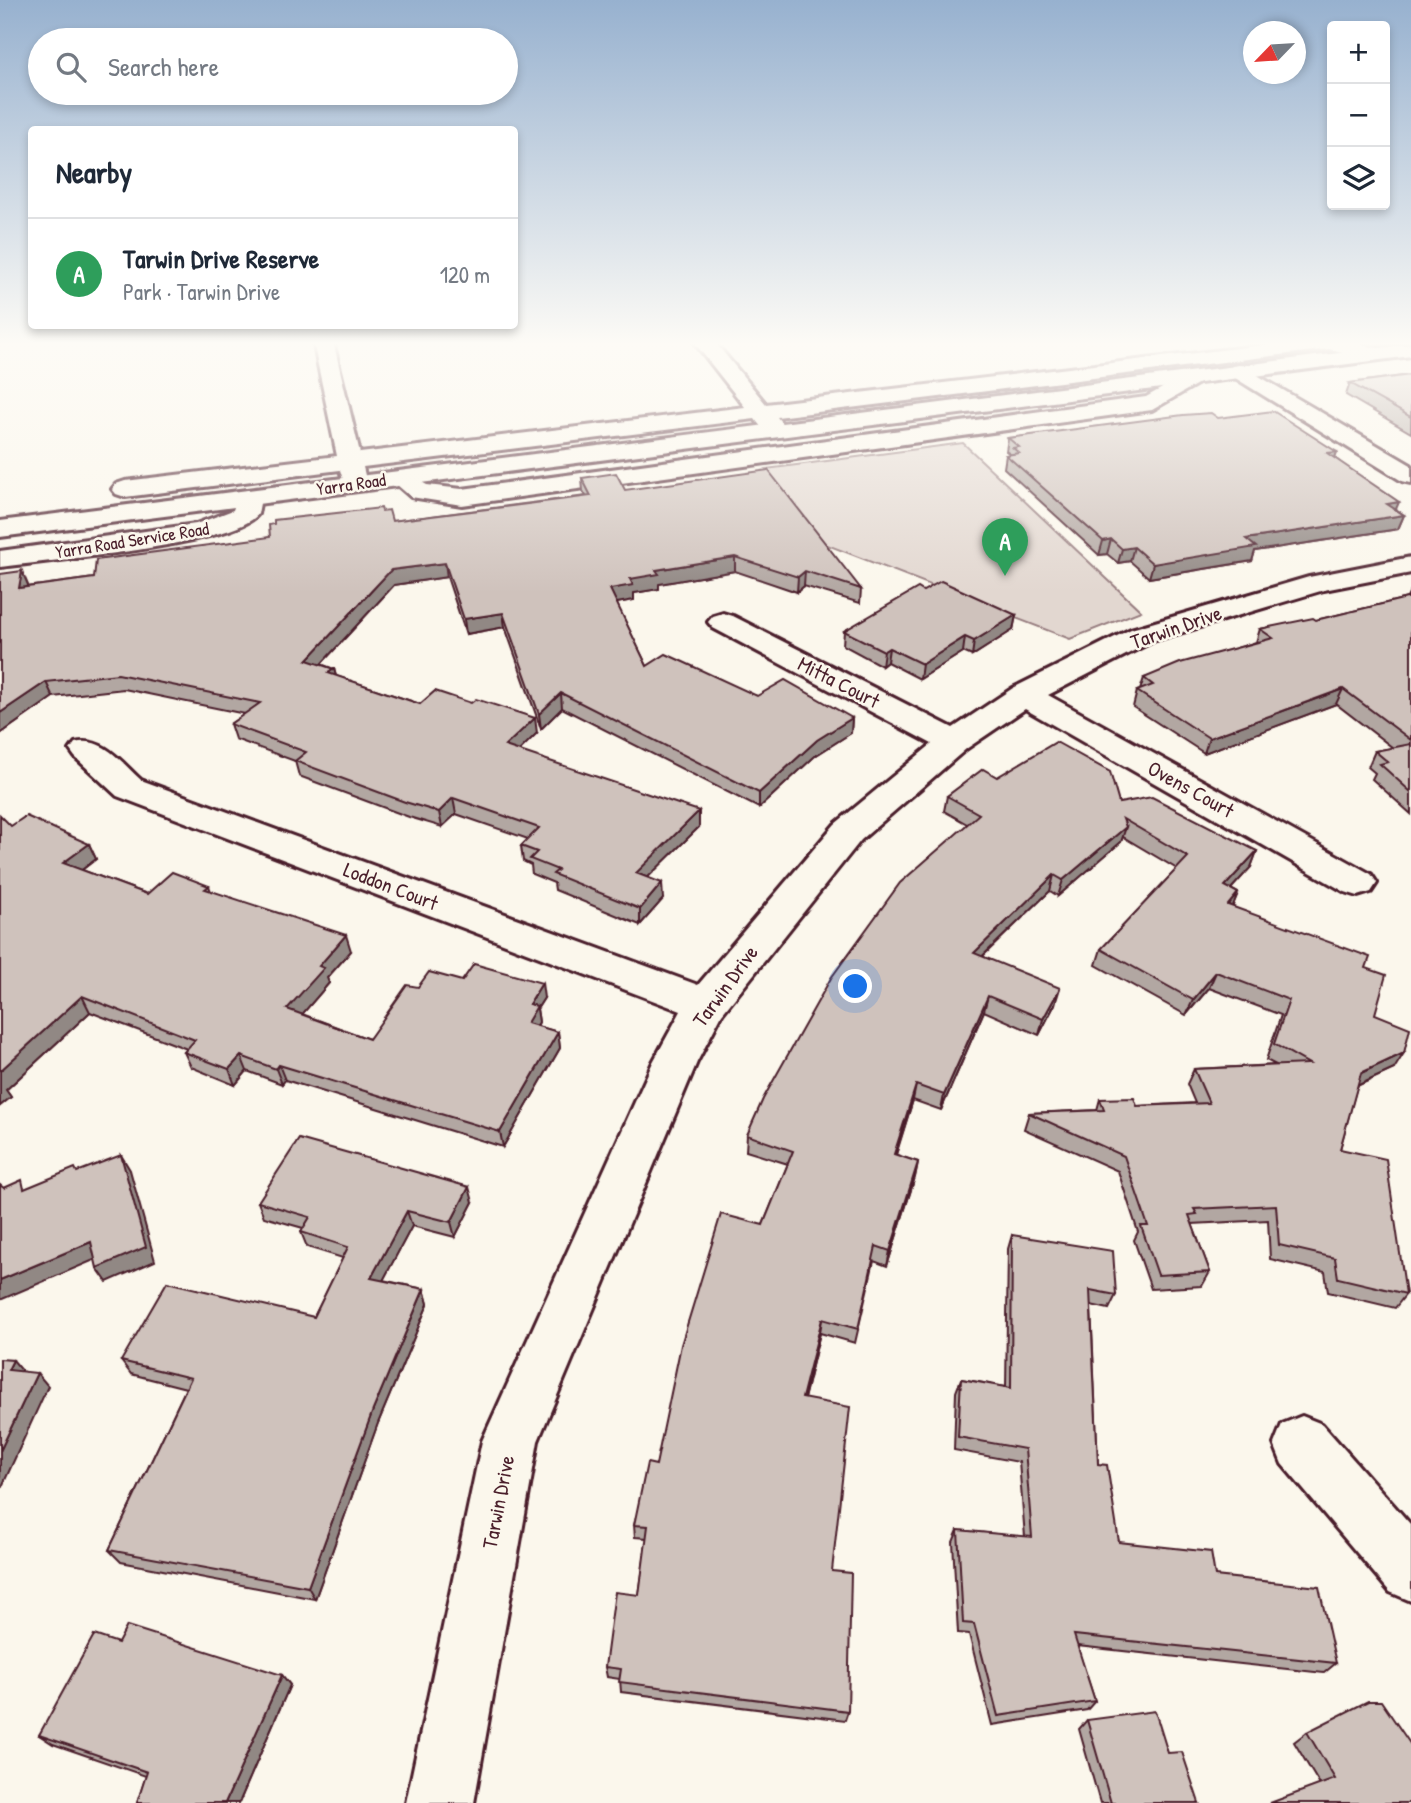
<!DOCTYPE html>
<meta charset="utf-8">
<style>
:root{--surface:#fff;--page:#f2f2f3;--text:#1f2937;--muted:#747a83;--line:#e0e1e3;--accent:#4a1f2b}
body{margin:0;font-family:"Patrick Hand",sans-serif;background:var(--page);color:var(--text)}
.controls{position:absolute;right:21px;top:21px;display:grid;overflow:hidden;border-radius:7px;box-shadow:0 4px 10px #0003}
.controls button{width:63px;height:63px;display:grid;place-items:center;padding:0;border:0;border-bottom:2px solid var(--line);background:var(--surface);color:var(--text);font:35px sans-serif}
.compass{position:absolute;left:1243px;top:21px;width:63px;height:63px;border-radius:50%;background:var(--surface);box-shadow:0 4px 10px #0003;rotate:245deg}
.you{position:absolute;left:856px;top:987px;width:24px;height:24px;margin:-18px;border:5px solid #fff;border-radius:50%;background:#1a73e8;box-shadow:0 0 0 10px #1a73e833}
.badge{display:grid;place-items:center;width:46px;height:46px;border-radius:50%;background:var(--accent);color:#fff;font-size:23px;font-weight:700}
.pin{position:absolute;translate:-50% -58px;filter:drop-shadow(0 2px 4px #0008)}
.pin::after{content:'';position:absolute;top:37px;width:24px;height:21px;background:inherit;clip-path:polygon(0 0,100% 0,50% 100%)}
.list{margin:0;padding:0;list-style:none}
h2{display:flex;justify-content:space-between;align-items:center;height:91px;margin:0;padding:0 28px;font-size:30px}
h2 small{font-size:23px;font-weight:400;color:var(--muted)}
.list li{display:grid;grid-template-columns:46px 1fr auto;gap:21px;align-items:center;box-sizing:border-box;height:112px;padding:0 28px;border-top:2px solid var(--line)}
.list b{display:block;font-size:26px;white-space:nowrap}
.list p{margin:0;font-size:23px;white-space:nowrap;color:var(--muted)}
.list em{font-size:23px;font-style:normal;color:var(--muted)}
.icon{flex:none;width:38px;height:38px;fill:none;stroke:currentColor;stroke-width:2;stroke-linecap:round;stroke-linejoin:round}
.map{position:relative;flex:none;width:1411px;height:1803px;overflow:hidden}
.search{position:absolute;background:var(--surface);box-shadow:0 4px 10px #0003;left:28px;top:28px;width:490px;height:77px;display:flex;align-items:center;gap:18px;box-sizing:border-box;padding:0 24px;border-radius:38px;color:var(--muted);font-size:26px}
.panel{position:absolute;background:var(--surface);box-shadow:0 4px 10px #0003;left:28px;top:126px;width:490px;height:203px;border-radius:7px}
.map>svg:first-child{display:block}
.green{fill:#e2d7d0;stroke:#967b7e;stroke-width:2}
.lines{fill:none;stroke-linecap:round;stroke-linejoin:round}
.minor-casing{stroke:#4a1f2b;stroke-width:6}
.secondary-casing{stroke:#4a1f2b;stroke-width:6}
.minor{fill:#fbf7ec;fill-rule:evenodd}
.secondary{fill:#fbf7ec;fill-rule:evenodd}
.wall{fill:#b2a7a2;stroke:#4a1f2b;stroke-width:2}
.shaded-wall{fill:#918884;stroke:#4a1f2b;stroke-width:2}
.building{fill:#cfc2bc;stroke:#4a1f2b;stroke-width:2}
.labels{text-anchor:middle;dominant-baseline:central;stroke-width:5;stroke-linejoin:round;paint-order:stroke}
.far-street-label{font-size:18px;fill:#4a1f2b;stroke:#fbf7ec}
.street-label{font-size:21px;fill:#4a1f2b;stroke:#fbf7ec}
</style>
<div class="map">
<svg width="1411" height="1803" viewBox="0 0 1411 1803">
<rect width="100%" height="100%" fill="#fbf7ec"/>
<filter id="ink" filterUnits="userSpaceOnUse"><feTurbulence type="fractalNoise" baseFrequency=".0143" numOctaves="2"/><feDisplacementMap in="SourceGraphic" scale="14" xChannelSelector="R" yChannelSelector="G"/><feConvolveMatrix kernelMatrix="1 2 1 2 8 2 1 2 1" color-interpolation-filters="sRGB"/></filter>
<g filter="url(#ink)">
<path class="green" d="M 963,443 L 1141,611 L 1070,639 L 817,541 L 766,469 Z"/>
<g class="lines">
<g class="minor-casing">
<g id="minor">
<path d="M 313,341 L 333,341 L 360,453 L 745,407 L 693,341 L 714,341 L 766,404 L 1297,341 L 1347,341 L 1386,350 L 1389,354 L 1379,360 L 1329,349 L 777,417 L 784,426 L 780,431 C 767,434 763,430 755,419 L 363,467 L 367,484 L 364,489 L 346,489 L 340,470 L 125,497 L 116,494 L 112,489 L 116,484 L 125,481 L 337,456 Z"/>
<path d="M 1240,365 L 1411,465 L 1411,483 L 1402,481 L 1232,376 L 1229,371 L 1232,366 Z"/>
<path d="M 1191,372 L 1199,373 L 1202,378 L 1199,383 L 1152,410 L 462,505 L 411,497 L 389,478 L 392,473 L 401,471 L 427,485 L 462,489 L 1146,397 Z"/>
<path d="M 248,490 L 257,493 L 261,498 L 258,514 C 236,545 45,561 0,567 L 0,551 L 196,524 L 233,510 L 239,493 Z"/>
<path d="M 1411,557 L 1411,573 L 1324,590 L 1153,641 L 1048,695 L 1371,874 L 1377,883 L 1371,892 L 1358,896 L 1345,892 L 1025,709 L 966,749 L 861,840 L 722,1014 L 697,1062 L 538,1441 L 474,1803 L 406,1803 L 482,1441 L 653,1062 L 681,1011 L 117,796 L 75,757 L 70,750 L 75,743 C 103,736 122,763 141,780 L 698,985 L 835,824 L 932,744 L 713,628 L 708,622 L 713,616 L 723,613 L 733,616 L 953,728 L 1013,688 L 1131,629 L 1309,577 Z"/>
<path d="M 1302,1416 L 1322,1424 L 1411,1525 L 1411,1601 L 1390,1592 L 1282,1464 L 1274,1444 L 1282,1424 Z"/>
</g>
</g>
<g class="secondary-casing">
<path id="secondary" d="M 1411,344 L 1411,356 L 0,537 L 0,521 Z"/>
</g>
<use href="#minor" class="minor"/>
<use href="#secondary" class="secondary"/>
</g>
<g class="wall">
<path d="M 1411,375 L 1411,433 L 1346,395 L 1350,383 Z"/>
<path d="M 1218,418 L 1337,452 L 1335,458 L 1396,509 L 1404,515 L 1398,529 L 1255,551 L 1252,561 L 1149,578 L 1130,561 L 1118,563 L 1107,554 L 1099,555 L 1004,468 L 1006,455 L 1010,454 L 1006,451 L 1008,438 Z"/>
<path d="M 582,478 L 625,490 L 861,589 L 860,603 L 804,586 L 797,592 L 735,571 L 659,584 L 659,589 L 634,593 L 634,600 L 616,603 L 647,666 L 757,696 L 852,718 L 851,733 L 815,756 L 759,808 L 562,708 L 541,729 L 505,627 L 466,634 L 447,577 L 394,585 L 321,664 L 334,669 L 336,676 L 420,704 L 537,733 L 519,751 L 699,827 L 648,877 L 663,899 L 640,925 L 555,890 L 554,883 L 532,874 L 531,865 L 523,861 L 521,846 L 528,839 L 456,814 L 442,827 L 409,817 L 299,776 L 295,761 L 235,739 L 230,724 L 245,714 L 124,689 L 53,697 L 0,734 L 28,585 L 28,587 L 94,578 L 382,511 L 392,521 L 586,496 L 583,491 Z"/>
<path d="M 1411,590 L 1411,814 L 1372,779 L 1375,773 L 1368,767 L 1375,751 L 1393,748 L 1336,704 L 1204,753 L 1133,707 L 1137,691 L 1140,690 L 1144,678 L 1256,642 L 1260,629 L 1316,620 L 1407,598 Z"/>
<path d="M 923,591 L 1016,615 L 1013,630 L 972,656 L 963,652 L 920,679 L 887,662 L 882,666 L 843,645 L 844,631 Z"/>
<path d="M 997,777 L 1119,803 L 1257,851 L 1251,867 L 1231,889 L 1238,893 L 1232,907 L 1366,968 L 1375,1014 L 1394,1069 L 1357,1086 L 1340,1149 L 1406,1294 L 1395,1308 L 1328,1292 L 1325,1272 L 1270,1259 L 1268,1220 L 1192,1224 L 1210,1272 L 1202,1286 L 1151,1289 L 1134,1240 L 1138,1232 L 1118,1171 L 1024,1129 L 1029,1113 L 1097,1110 L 1100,1099 L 1137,1106 L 1195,1103 L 1187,1084 L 1194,1069 L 1276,1065 L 1266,1060 L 1281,1015 L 1209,988 L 1186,1015 L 1096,965 L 1101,949 L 1177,869 L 1123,837 L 1121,842 L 1058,896 L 1050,891 L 983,956 L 1055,1004 L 1039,1035 L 984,1011 L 941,1110 L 913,1100 L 896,1155 L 918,1162 L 915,1177 L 887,1266 L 874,1261 L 855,1343 L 820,1333 L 804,1398 L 832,1571 L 848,1711 L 845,1720 L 621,1692 L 620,1679 L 607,1677 L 605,1667 L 639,1595 L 647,1538 L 635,1537 L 634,1525 L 656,1465 L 763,1225 L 788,1164 L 746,1151 L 747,1135 L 967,824 L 944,811 L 947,796 Z"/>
<path d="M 11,826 L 89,844 L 96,859 L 82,870 L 147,894 L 209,886 L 211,891 L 351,951 L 327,978 L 329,983 L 302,1014 L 369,1039 L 418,987 L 462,981 L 544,998 L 537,1009 L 539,1022 L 537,1026 L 558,1032 L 560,1048 L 503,1147 L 285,1080 L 282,1084 L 247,1071 L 235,1085 L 191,1067 L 184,1052 L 187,1049 L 90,1012 L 6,1090 L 11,1097 L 0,1106 Z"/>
<path d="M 258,1202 L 473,1202 L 455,1237 L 412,1226 L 383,1280 L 424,1289 L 428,1304 L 378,1423 L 315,1599 L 121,1562 L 109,1550 L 186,1388 L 131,1374 L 121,1361 L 314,1317 L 343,1258 L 307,1247 L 301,1232 L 303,1228 L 264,1217 Z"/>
<path d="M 1012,1235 L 1116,1295 L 1109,1309 L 1091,1305 L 1098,1464 L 1119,1542 L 1215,1576 L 1336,1663 L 1324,1673 L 1077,1646 L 1095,1701 L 1087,1710 L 992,1725 L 969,1634 L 958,1633 L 953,1542 L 958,1530 L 1025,1537 L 1019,1462 L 954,1450 L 956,1392 L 961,1379 L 1006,1387 L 1008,1249 Z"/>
<path d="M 118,1643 L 282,1675 L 290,1685 L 239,1803 L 137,1803 L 146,1776 L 53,1744 L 39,1735 Z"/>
<path d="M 1087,1720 L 1168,1753 L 1199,1803 L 1100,1803 L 1079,1729 Z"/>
<path d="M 1307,1732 L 1411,1803 L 1320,1785 L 1294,1742 Z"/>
</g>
<g class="shaded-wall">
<path d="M 1337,452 L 1332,465 L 1327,453 Z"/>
<path d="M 1399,502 L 1393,516 L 1387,504 Z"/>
<path d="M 1404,515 L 1398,529 L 1255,551 L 1252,561 L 1149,578 L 1153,564 L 1246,539 Z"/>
<path d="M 1111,539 L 1107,554 L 1099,555 L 1103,541 Z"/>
<path d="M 1134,547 L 1130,561 L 1118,563 L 1122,549 Z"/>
<path d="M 735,557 L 735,571 L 659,584 L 659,589 L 634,593 L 634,600 L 611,604 L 610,589 L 630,579 L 656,570 Z"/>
<path d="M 445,563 L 447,577 L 394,585 L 311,675 L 307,660 L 391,570 Z"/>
<path d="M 22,571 L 28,585 L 25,603 L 19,588 Z"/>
<path d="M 805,571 L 804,586 L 797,592 L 798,577 Z"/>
<path d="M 503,613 L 505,627 L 466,634 L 464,619 Z"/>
<path d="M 1016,615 L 1013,630 L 972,656 L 974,641 Z"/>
<path d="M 965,637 L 963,652 L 920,679 L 922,664 Z"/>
<path d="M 889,648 L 887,662 L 882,666 L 884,651 Z"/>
<path d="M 334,669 L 338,684 L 328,673 Z"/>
<path d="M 46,682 L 53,697 L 0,734 L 0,713 Z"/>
<path d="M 1343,689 L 1336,704 L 1204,753 L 1209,738 Z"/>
<path d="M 561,693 L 562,708 L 541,729 L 539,714 Z"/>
<path d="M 535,718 L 537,733 L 508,762 L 505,746 Z"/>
<path d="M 852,718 L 851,733 L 815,756 L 759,808 L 759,793 L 817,740 Z"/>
<path d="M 453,798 L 456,814 L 442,827 L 439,812 Z"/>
<path d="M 699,811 L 699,827 L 637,888 L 636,873 Z"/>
<path d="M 1126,827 L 1121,842 L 1058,896 L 1063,880 Z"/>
<path d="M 89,844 L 96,859 L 71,878 L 63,863 Z"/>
<path d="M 1257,851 L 1251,867 L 1219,902 L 1225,886 Z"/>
<path d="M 1054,875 L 1050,891 L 970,968 L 974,953 Z"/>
<path d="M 662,883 L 663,899 L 640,925 L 640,909 Z"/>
<path d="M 1238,893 L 1232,908 L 1228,905 Z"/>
<path d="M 346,935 L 351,951 L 327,978 L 329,983 L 293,1025 L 287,1009 L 319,966 Z"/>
<path d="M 1216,972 L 1209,988 L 1186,1015 L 1193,1000 Z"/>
<path d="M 542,983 L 544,998 L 537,1009 L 539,1022 L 530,1039 L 527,1023 L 529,1004 Z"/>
<path d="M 1060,988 L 1055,1004 L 1039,1035 L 1043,1019 Z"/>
<path d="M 82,996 L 90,1012 L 6,1090 L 11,1097 L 0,1106 L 0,1071 Z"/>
<path d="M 988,996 L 984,1011 L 941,1110 L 944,1095 Z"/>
<path d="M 558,1032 L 560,1048 L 503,1147 L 500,1132 Z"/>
<path d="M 1404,1053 L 1394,1069 L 1352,1088 L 1361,1073 Z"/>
<path d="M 241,1056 L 247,1071 L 235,1085 L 229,1069 Z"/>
<path d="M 279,1065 L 285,1080 L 282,1084 L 276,1069 Z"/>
<path d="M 916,1085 L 913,1100 L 891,1169 L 894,1154 Z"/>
<path d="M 121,1155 L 130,1170 L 155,1261 L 107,1282 L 97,1268 Z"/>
<path d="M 918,1162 L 915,1177 L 887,1266 L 890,1251 Z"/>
<path d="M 469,1187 L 473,1202 L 455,1237 L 451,1222 Z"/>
<path d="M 407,1211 L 412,1226 L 377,1292 L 371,1278 Z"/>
<path d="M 91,1242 L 101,1257 L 0,1300 L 0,1280 Z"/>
<path d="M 424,1289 L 428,1304 L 378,1423 L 315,1599 L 308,1587 L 373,1410 Z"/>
<path d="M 822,1319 L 820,1333 L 801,1411 L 802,1398 Z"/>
<path d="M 13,1360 L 25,1374 L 8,1370 Z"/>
<path d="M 37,1373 L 48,1386 L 0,1491 L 0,1451 Z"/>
<path d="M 282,1675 L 290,1685 L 239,1803 L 225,1803 Z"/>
</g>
<g class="building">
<path d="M 1411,375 L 1411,417 L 1350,383 Z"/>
<path d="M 1273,411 L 1337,452 L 1327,453 L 1399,502 L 1387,504 L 1404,515 L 1246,539 L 1256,547 L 1153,564 L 1134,547 L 1122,549 L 1111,539 L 1103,541 L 1006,455 L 1019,453 L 1013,448 L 1019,447 L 1008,438 L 1183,415 L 1211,413 L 1218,418 Z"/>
<path d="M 768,470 L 861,589 L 805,571 L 798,577 L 735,557 L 656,570 L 659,574 L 630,579 L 633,585 L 610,589 L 647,666 L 666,654 L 757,696 L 785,680 L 852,718 L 817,740 L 759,793 L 561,693 L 539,714 L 503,613 L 464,619 L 445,563 L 391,570 L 307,660 L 334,669 L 328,673 L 420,704 L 435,691 L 471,703 L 476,699 L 535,718 L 505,746 L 699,811 L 636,873 L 662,883 L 640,909 L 553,874 L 558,870 L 530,859 L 537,852 L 521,846 L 539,828 L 453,798 L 439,812 L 405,802 L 295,761 L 306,752 L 230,724 L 260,703 L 118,674 L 46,682 L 0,713 L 0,574 L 22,571 L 19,588 L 94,578 L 96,560 L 270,537 L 269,525 L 274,524 L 274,520 L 381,508 L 382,511 L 389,510 L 392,521 L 591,496 L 582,478 L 616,473 L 625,490 Z"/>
<path d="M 941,581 L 1016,615 L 974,641 L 965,637 L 922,664 L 889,648 L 884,651 L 844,631 L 918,588 L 923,591 Z"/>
<path d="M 1411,597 L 1411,740 L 1343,689 L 1209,738 L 1137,691 L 1153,685 L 1144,678 L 1180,663 L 1273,638 L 1260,629 L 1313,618 L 1316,620 Z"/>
<path d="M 1056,742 L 1110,772 L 1119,803 L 1152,797 L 1257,851 L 1225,886 L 1238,893 L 1228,905 L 1370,957 L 1366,968 L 1386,975 L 1375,1014 L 1410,1028 L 1404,1053 L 1361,1073 L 1340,1149 L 1386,1159 L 1406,1294 L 1338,1278 L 1335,1258 L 1279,1245 L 1276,1205 L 1194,1209 L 1197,1214 L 1189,1215 L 1210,1272 L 1158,1275 L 1141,1226 L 1148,1226 L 1124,1156 L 1029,1113 L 1104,1110 L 1100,1099 L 1134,1098 L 1137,1106 L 1209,1103 L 1194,1069 L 1309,1064 L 1274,1044 L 1289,1000 L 1216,972 L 1193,1000 L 1101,949 L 1188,857 L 1123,819 L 1126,827 L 1063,880 L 1054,875 L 974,953 L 1060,988 L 1043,1019 L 988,996 L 944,1095 L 916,1085 L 894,1154 L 918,1162 L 890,1251 L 876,1246 L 858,1329 L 822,1319 L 802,1398 L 850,1407 L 832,1571 L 851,1573 L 848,1711 L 619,1682 L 621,1669 L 605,1667 L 615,1592 L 639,1595 L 648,1526 L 634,1525 L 647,1463 L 656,1465 L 681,1345 L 721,1214 L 763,1225 L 793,1151 L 747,1135 L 763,1099 L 831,978 L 900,883 L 979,814 L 947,796 L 983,769 L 997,777 Z"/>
<path d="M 1411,744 L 1411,792 L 1380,764 L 1388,762 L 1375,751 Z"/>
<path d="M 0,815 L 11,826 L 26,816 L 89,844 L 63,863 L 147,894 L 172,872 L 209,886 L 205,889 L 346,935 L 319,966 L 324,968 L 287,1009 L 369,1039 L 407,985 L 418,987 L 429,972 L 462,981 L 474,964 L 542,983 L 529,1004 L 537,1006 L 527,1023 L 558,1032 L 500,1132 L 279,1065 L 276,1069 L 241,1056 L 229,1069 L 184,1052 L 195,1040 L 82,996 L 0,1071 Z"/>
<path d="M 299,1139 L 469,1187 L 451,1222 L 407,1211 L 371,1278 L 424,1289 L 373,1410 L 308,1587 L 109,1550 L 191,1378 L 121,1361 L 167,1282 L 314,1317 L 348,1247 L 301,1232 L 310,1217 L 258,1202 Z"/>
<path d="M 121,1155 L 146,1247 L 97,1268 L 91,1242 L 0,1280 L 0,1185 L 4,1188 L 22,1180 L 24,1189 L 75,1168 L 77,1172 Z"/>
<path d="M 1012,1235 L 1113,1251 L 1116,1295 L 1090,1290 L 1098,1464 L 1107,1465 L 1119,1542 L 1211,1552 L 1215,1576 L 1319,1587 L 1336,1663 L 1074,1635 L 1095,1701 L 998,1716 L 974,1624 L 963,1623 L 958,1530 L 1032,1537 L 1025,1449 L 958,1437 L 961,1379 L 1011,1388 Z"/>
<path d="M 0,1359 L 13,1360 L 8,1370 L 37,1373 L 0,1451 Z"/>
<path d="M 127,1626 L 282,1675 L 225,1803 L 137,1803 L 147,1772 L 39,1735 L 94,1635 L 118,1643 Z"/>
<path d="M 1368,1701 L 1381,1701 L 1411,1745 L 1411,1803 L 1270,1803 L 1335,1779 L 1307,1732 Z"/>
<path d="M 1155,1711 L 1168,1753 L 1182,1752 L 1199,1803 L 1111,1803 L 1087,1720 Z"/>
</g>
</g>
<linearGradient id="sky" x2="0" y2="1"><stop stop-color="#97b1cf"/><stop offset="0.58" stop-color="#fdfbf6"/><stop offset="1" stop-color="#fdfbf6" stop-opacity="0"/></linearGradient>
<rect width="1411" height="593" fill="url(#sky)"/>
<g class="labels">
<g class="far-street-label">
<text transform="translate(351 484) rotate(-8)">Yarra Road</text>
<text transform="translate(132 540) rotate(-9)">Yarra Road Service Road</text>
</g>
<g class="street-label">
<text transform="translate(1176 627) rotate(-19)">Tarwin Drive</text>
<text transform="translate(839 682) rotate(27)">Mitta Court</text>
<text transform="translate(1191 789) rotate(29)">Ovens Court</text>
<text transform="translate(391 886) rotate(21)">Loddon Court</text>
<text transform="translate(725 986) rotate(-54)">Tarwin Drive</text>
<text transform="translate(498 1502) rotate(-79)">Tarwin Drive</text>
</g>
</g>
</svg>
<div class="controls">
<button>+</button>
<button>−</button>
<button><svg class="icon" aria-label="layers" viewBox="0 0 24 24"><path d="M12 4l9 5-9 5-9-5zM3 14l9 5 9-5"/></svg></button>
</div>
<svg class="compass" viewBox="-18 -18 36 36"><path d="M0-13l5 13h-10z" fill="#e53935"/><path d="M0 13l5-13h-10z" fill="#747a83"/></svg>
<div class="you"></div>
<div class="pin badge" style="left:1005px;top:576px;background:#2e9e5b">A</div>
<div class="search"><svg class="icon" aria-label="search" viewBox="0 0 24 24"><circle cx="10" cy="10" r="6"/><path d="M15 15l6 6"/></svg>Search here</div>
<section class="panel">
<h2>Nearby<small></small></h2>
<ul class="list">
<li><span class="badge" style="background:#2e9e5b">A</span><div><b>Tarwin Drive Reserve</b><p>Park · Tarwin Drive</p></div><em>120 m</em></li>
</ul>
</section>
</div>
